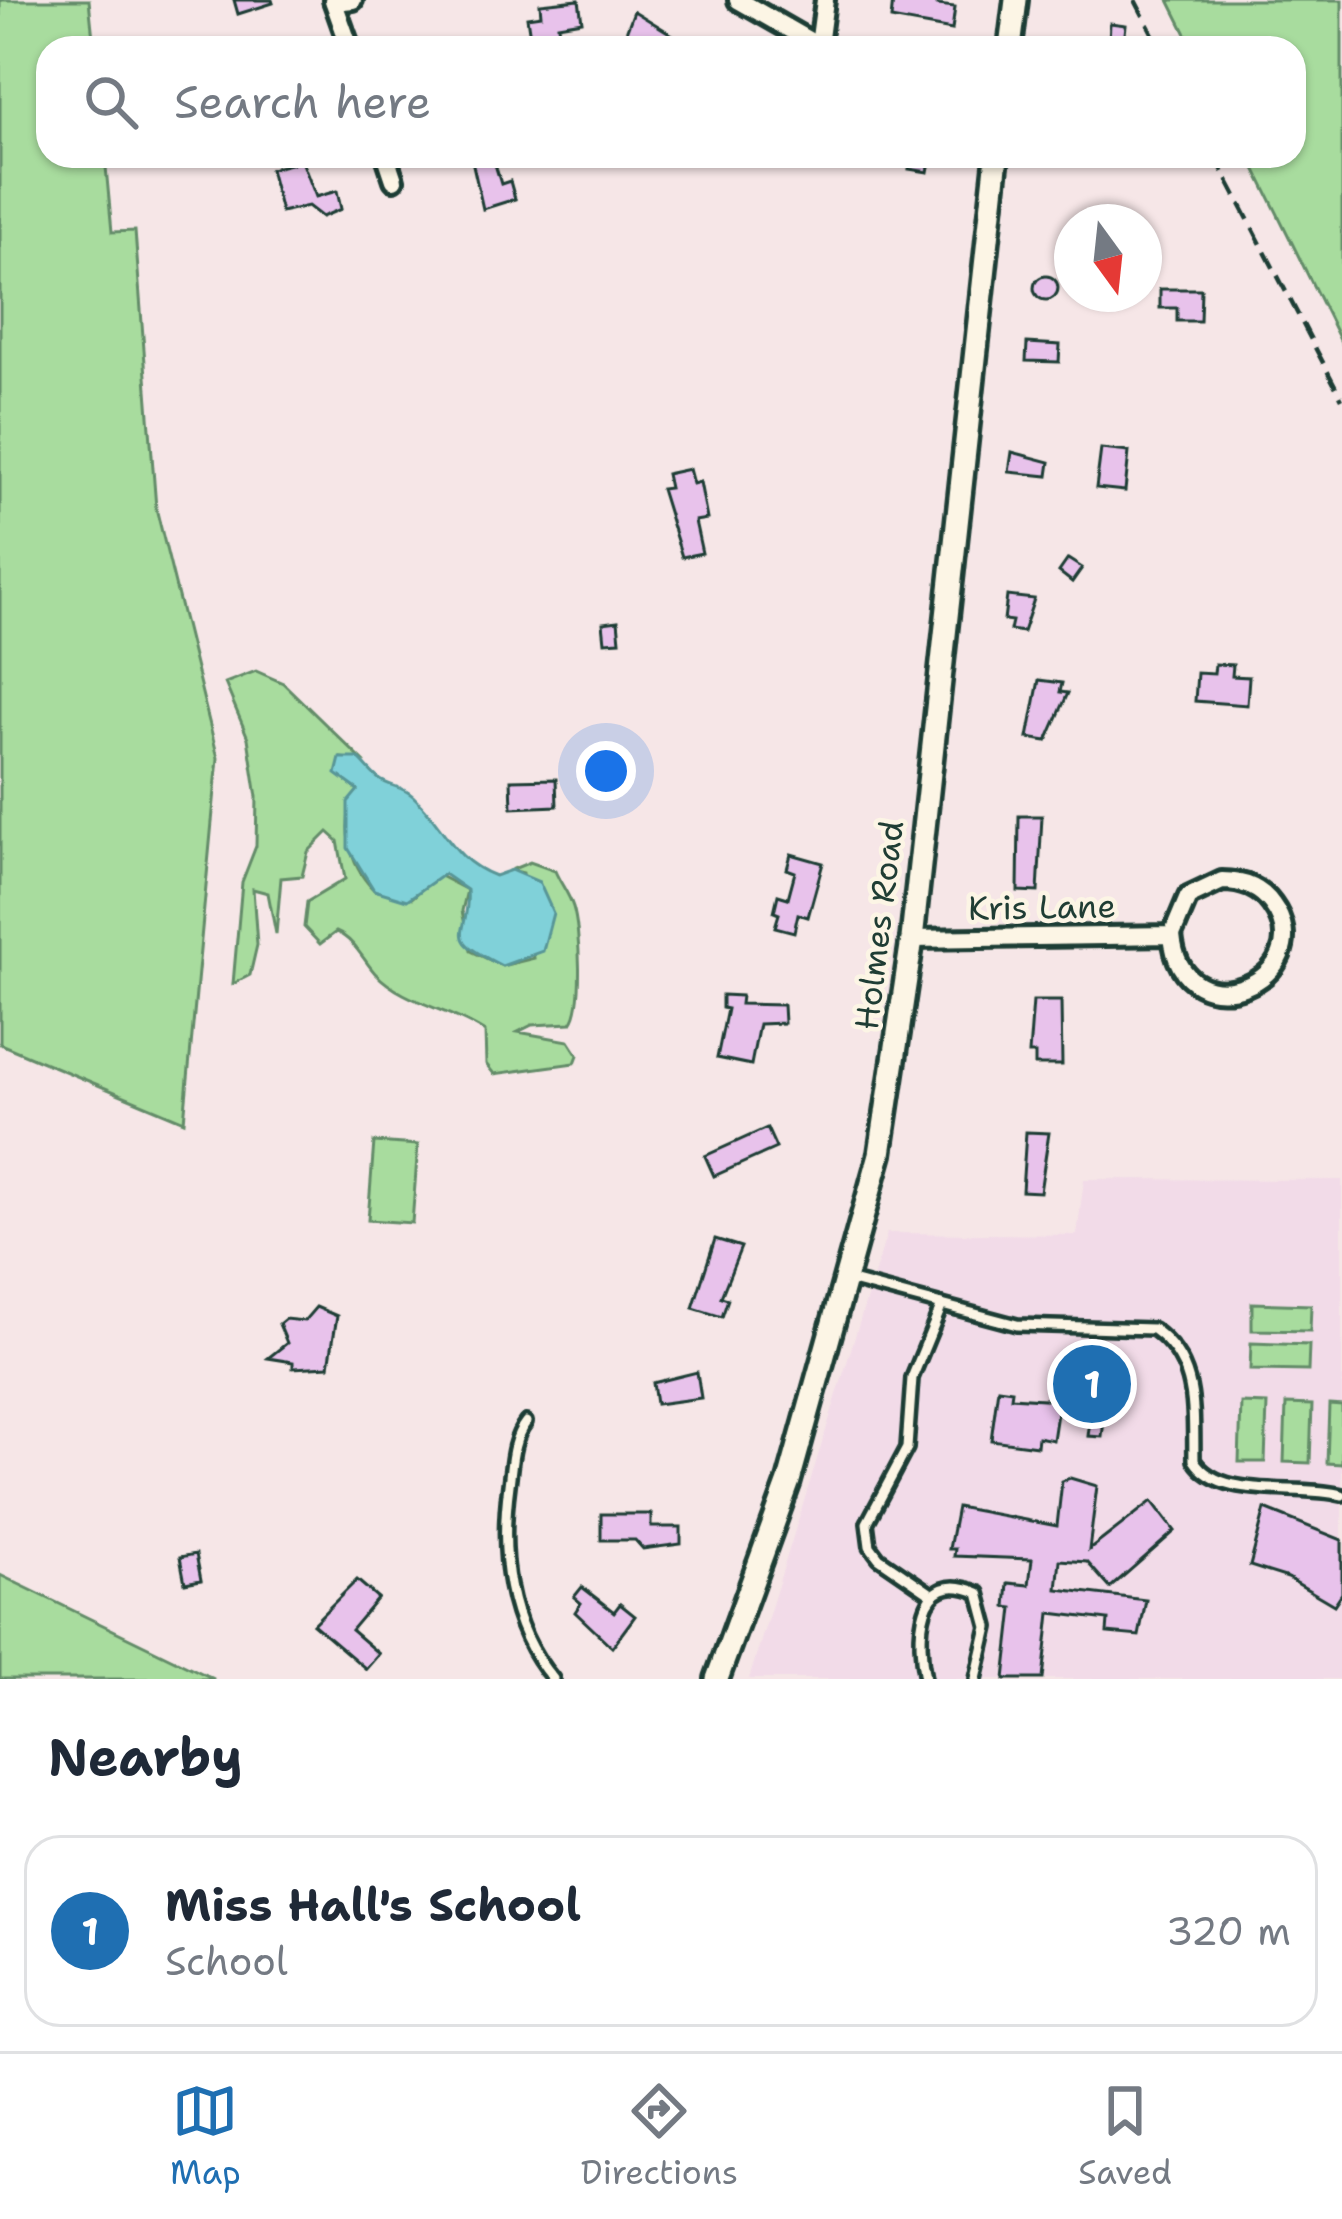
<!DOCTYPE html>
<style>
:root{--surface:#fff;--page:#f2f2f3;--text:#1f2937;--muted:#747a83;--line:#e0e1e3;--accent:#1f6fb2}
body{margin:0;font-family:"Shantell Sans",sans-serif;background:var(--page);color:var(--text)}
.compass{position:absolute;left:1054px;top:204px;width:108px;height:108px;border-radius:50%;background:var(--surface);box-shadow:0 3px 9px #0004;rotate:165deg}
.you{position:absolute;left:606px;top:771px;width:42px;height:42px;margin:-30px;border:9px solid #fff;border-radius:50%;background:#1a73e8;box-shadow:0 0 0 18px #1a73e833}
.badge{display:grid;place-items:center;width:78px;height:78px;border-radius:50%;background:var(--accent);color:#fff;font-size:39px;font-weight:700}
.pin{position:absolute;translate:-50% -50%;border:6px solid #fff;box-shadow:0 3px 12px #0006}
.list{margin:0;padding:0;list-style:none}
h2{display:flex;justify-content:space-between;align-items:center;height:156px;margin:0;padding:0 48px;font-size:51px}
h2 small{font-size:39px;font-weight:400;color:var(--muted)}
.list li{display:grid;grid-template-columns:78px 1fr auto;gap:36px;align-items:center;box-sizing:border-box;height:192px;margin:0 24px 24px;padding:0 24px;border:3px solid var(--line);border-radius:36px}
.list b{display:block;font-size:45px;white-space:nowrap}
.list p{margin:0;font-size:39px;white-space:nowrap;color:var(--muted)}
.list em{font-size:39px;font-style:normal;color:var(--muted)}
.icon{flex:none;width:66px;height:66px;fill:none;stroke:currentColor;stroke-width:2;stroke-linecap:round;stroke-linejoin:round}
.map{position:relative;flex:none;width:1342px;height:1679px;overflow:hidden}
.search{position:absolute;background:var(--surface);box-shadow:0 3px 9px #0004;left:36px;right:36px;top:36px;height:132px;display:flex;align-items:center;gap:30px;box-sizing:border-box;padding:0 42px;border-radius:36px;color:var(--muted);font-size:45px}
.sheet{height:372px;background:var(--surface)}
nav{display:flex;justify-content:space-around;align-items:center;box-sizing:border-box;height:168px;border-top:3px solid var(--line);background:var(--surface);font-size:33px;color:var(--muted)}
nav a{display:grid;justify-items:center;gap:6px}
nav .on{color:var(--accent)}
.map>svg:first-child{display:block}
.built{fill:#f2dbe8}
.green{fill:#a8dc9e;stroke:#648c69;stroke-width:3}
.water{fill:#80d1d9;stroke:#599697;stroke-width:3}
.building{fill:#e8c2eb;stroke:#1f3d34;stroke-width:3}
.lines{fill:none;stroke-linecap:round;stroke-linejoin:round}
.service-casing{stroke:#1f3d34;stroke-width:18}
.minor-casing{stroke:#1f3d34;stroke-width:26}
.tertiary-casing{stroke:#1f3d34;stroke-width:30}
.service{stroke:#fcf5e5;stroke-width:9}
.minor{stroke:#fcf5e5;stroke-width:16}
.tertiary{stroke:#fcf5e5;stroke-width:21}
.rail{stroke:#1f3d34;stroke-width:4.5;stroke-dasharray:18 9;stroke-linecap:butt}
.labels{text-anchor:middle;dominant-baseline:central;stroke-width:9;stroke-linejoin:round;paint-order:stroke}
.street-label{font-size:33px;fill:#1f3d34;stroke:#fcf5e5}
</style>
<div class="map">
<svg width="1342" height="1679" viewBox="0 0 1342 1679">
<rect width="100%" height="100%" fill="#f6e6e7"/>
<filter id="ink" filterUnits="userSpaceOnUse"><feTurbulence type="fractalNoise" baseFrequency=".00833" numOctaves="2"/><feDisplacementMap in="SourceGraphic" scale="24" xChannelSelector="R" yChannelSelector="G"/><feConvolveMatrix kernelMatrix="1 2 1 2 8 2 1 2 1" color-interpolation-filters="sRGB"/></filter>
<g filter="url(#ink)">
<path class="built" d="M 1084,1179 L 1342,1180 L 1342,1679 L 749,1679 L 887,1233 L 1077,1235 Z"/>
<g class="green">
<path d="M 0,0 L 89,0 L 94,48 L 48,48 L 48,156 L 105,156 L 112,232 L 135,231 L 156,508 L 218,758 L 184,1121 L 0,1044 Z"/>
<path d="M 1169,0 L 1342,0 L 1342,344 L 1249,156 L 1294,156 L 1294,48 L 1193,48 Z"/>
<path d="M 256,671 L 283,683 L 363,761 L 341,758 L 337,774 L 358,790 C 339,822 348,864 374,890 L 412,898 L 438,875 L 467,890 L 462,911 L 471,951 L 502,966 L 534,958 L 523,873 L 511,870 L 530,862 L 555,871 C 560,883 569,894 573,907 C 580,929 584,1007 571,1023 L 532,1025 L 518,1032 L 569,1041 L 578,1055 L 575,1063 L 494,1074 L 486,1064 L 485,1032 C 451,1009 403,1003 375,973 C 363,960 355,940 336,932 L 320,944 L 304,927 L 307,902 L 345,879 L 338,841 L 328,832 L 308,852 L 302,876 L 281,878 L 276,934 L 268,893 L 253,889 L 257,945 L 250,975 L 233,984 L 242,882 L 256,846 L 257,797 L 248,738 L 225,683 Z"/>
<path d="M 374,1142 L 418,1145 L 412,1223 L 368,1220 Z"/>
<path d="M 1252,1303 L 1311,1305 L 1310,1331 L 1252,1330 Z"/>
<path d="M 1251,1343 L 1309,1345 L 1308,1371 L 1250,1370 Z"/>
<path d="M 1241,1403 L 1267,1404 L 1265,1462 L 1239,1462 Z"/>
<path d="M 1286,1404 L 1312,1405 L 1310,1463 L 1284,1462 Z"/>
<path d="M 1329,1405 L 1342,1406 L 1342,1464 L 1327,1463 Z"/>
<path d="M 0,1575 L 214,1679 L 0,1679 Z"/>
</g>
<path class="water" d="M 340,758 L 358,758 C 365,764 371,773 379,779 C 390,787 402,786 413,796 C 446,827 451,859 495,876 L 511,870 L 539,882 L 553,913 L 543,951 L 502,966 C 439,935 471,938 467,890 L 444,874 L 407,900 L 374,890 L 348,848 L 348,802 L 358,790 L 336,774 Z"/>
<g class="building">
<path d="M 234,0 L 272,0 L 273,3 L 238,14 Z"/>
<path d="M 579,0 L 582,21 L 558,25 L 559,33 L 530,37 L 527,17 L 541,15 L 540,4 Z"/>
<path d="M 893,0 L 937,0 L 937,5 L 955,7 L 952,30 L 891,19 Z"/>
<path d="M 634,11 L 676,37 L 669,48 L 620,48 Z"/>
<path d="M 1110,23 L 1126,25 L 1124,43 L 1109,41 Z"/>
<path d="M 471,156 L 494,161 L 501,184 L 510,181 L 515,199 L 483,209 Z"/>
<path d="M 911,156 L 931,156 L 928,172 L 909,169 Z"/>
<path d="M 302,161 L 316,197 L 337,191 L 341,209 L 322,217 L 308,206 L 281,212 L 270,169 Z"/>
<circle cx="1046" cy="288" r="12"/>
<path d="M 1160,289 L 1201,289 L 1200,321 L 1177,321 L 1177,308 L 1160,308 Z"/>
<path d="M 1027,343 L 1060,345 L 1059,362 L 1026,361 Z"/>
<path d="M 1101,449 L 1129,452 L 1125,491 L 1096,488 Z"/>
<path d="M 1012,452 L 1050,462 L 1048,476 L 1009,472 Z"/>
<path d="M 689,469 L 693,484 L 700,482 L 707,519 L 695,521 L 702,553 L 682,557 L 661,489 L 669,488 L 666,474 Z"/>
<path d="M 1068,559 L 1082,568 L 1072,582 L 1059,572 Z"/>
<path d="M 1007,596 L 1034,599 L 1023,632 L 1010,630 L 1012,621 L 1004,620 Z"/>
<path d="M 618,621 L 620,641 L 605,642 L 603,623 Z"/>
<path d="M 1215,664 L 1233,665 L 1232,676 L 1249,677 L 1247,705 L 1195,701 L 1197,673 L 1214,674 Z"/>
<path d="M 1039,680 L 1062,683 L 1060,692 L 1068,693 L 1047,741 L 1028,738 Z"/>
<path d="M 556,779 L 557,806 L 512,808 L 511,780 Z"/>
<path d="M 1019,816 L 1042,816 L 1038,892 L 1018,891 Z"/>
<path d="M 791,854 L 823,863 L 808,917 L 798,914 L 794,932 L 775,927 L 779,914 L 774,912 L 778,895 L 788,898 L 795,872 L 787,869 Z"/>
<path d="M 722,995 L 741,996 L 740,1004 L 783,1005 L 784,1023 L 759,1024 L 751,1065 L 717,1058 L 727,1009 L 722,1008 Z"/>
<path d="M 1033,1001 L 1061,1001 L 1062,1065 L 1035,1065 L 1035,1054 L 1029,1054 Z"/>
<path d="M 767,1128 L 776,1148 L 714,1176 L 705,1156 Z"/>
<path d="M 1026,1132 L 1049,1133 L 1040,1192 L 1022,1191 Z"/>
<path d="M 715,1239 L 741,1247 L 721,1297 L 728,1299 L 722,1317 L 693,1308 Z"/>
<path d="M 316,1307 L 337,1316 L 329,1366 L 293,1368 L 293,1362 L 268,1358 L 287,1343 L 279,1324 L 285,1319 L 304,1321 Z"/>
<path d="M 697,1372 L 701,1398 L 656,1404 L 653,1383 Z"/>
<path d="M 998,1388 L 1012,1390 L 1011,1397 L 1059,1400 L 1053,1440 L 1038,1437 L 1037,1446 L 991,1440 Z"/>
<path d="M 1093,1396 L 1107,1398 L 1102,1437 L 1088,1436 Z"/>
<path d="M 1070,1478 L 1097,1486 L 1089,1550 L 1152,1501 L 1175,1531 L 1110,1588 L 1087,1562 L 1060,1560 L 1057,1589 L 1146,1600 L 1139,1636 L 1107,1633 L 1108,1620 L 1050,1613 L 1043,1679 L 1005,1679 L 1013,1608 L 1006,1607 L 1008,1583 L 1029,1585 L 1032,1559 L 954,1556 L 955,1549 L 949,1549 L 957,1507 L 1057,1526 L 1062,1481 Z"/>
<path d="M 1265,1509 L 1342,1540 L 1342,1593 L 1334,1605 L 1288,1578 L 1250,1566 Z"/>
<path d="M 601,1514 L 651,1514 L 651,1527 L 681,1527 L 681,1544 L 643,1549 L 635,1540 L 601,1540 Z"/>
<path d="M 196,1554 L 201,1580 L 185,1583 L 180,1557 Z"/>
<path d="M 357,1580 L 378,1598 L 351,1630 L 379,1654 L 366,1669 L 313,1624 Z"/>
<path d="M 582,1587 L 614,1612 L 620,1604 L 635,1616 L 612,1647 L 575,1612 L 581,1603 L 574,1597 Z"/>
</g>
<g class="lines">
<g class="service-casing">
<g id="service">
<path d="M 848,1280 L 1017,1325 L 1153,1329 C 1199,1362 1193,1409 1194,1460 C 1220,1502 1298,1483 1342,1495"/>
<path d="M 526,1422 C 512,1440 512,1463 509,1485 C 500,1552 507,1625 553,1679"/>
<path d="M 933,1595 L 879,1558 L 870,1546 L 867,1523 L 907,1448 L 912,1378 L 942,1305"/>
<path d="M 925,1679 C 917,1640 915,1565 979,1593 L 988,1627 L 976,1679"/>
</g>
</g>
<g class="minor-casing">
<g id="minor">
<path d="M 333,0 L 350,48"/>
<path d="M 738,0 L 822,48"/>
<path d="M 334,2 L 353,0"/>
<path d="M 819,46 L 825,0"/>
<path d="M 386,156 L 394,180"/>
<path d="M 912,939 L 1172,935 L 1188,897 L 1222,881 C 1242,881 1260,887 1272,904 C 1326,977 1181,1040 1172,935"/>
</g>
</g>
<g class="tertiary-casing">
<g id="tertiary">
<path d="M 1010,48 L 1016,0"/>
<path d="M 717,1679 L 789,1481 L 880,1154 L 912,939 L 997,156"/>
</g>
</g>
<use href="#service" class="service"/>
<use href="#minor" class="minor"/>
<use href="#tertiary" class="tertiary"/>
<g class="rail">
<path d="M 1135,0 L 1160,48"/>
<path d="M 1215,156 L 1342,399"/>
</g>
</g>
</g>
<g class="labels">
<g class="street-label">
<text transform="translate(1042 907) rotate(-1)">Kris Lane</text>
<text transform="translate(879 925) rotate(-83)">Holmes Road</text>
</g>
</g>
</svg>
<svg class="compass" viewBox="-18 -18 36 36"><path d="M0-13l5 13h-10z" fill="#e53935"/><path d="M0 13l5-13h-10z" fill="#747a83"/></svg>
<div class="you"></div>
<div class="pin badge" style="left:1092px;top:1384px">1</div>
<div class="search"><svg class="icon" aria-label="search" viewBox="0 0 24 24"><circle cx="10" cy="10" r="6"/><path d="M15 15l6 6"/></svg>Search here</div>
</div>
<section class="sheet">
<h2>Nearby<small></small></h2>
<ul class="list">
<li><span class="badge">1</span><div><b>Miss Hall's School</b><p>School</p></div><em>320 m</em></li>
</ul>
</section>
<nav>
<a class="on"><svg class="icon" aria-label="map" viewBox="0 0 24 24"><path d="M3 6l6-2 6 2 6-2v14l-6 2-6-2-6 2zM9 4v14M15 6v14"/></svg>Map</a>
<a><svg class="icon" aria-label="directions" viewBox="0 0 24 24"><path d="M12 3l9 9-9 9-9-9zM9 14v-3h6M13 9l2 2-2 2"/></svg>Directions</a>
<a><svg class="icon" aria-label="saved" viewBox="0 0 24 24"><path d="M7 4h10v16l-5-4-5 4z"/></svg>Saved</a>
</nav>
